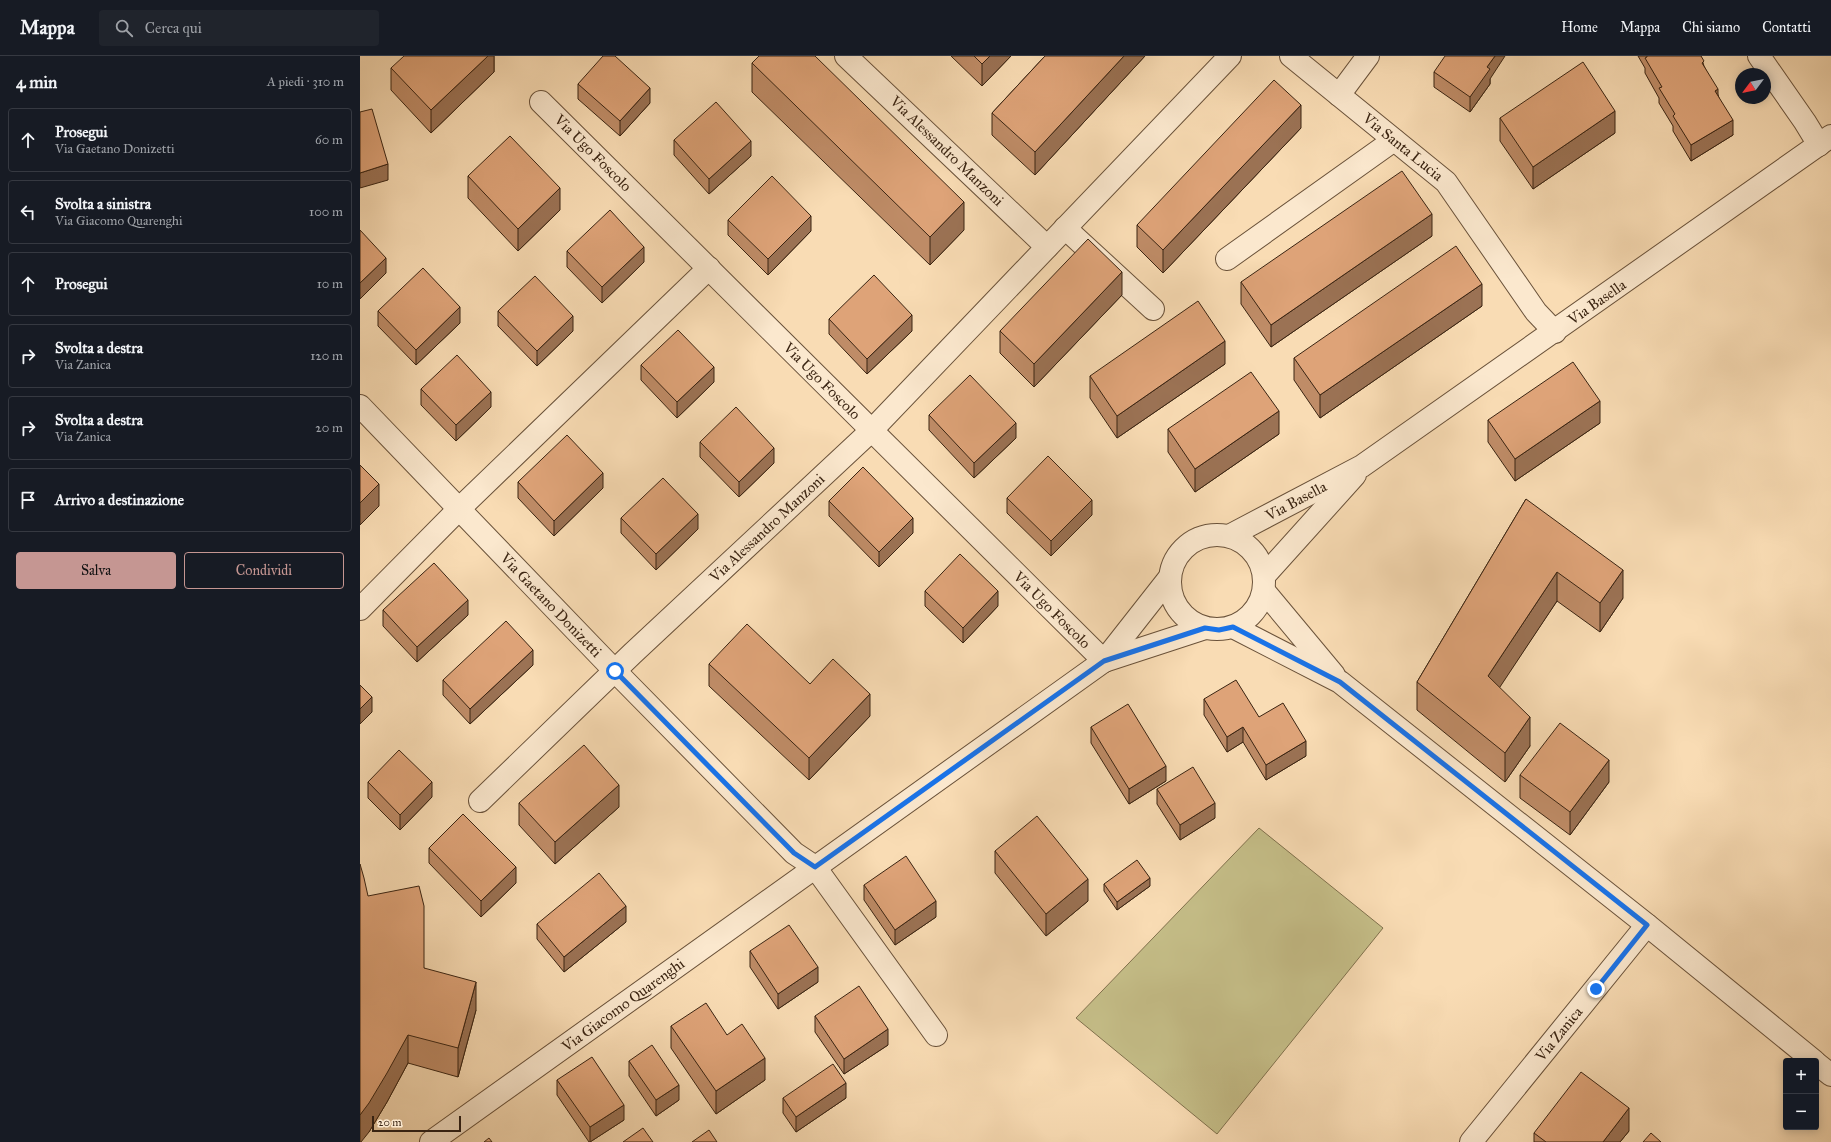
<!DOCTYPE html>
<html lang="it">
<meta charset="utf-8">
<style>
:root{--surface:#171b24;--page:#20242c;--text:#f1f3f6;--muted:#9ea1a6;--line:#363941;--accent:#c59692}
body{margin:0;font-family:"IM FELL Great Primer",serif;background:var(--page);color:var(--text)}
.controls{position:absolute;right:12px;bottom:12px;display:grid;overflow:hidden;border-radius:4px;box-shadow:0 2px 10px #0003}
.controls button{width:36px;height:36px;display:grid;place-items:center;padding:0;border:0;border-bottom:1px solid var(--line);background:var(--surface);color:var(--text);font:20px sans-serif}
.compass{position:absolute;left:1375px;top:12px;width:36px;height:36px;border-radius:50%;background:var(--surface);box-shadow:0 2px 10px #0003;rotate:238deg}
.scale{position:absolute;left:12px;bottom:10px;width:89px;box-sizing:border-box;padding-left:4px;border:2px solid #3a2412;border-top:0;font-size:11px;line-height:14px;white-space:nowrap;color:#3a2412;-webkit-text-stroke:3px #fbe8ce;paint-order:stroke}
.stop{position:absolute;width:12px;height:12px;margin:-9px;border:3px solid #1a73e8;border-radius:50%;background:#fff}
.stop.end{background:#1a73e8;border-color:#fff;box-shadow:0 1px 4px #0008}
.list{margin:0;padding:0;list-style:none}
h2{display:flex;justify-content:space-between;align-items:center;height:52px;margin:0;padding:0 16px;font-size:17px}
h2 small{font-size:13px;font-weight:400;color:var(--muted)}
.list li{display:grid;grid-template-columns:26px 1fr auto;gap:12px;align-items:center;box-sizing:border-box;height:64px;margin:0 8px 8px;padding:0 8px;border:1px solid var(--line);border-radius:4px}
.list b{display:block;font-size:15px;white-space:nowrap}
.list p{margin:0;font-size:13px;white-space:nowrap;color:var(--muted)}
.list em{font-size:13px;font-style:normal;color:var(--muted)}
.actions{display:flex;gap:8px;padding:12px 16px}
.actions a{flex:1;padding:9px 0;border:1px solid var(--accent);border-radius:4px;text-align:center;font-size:14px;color:var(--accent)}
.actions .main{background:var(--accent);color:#111}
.icon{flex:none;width:22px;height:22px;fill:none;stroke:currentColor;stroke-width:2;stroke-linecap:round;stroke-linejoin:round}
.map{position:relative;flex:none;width:1471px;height:1086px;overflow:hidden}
header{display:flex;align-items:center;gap:24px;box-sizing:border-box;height:56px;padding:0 20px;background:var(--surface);border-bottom:1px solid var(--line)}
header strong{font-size:19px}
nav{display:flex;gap:22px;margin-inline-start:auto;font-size:14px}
.search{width:280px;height:36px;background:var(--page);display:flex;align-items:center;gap:10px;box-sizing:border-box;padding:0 14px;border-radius:4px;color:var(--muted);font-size:15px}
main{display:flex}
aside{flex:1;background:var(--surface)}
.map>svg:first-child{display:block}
.green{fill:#c5be88;stroke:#80714d}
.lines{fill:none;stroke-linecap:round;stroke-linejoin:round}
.minor-casing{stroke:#6a523a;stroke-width:24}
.minor{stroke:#fbe8ce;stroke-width:22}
.wall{fill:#bf8c67;stroke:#3a2412}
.shaded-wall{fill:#9b7254;stroke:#3a2412}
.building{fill:#dea378;stroke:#3a2412}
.route{stroke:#1a73e8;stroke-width:5}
.labels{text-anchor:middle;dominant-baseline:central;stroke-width:4;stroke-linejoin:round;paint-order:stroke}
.street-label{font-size:15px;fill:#3a2412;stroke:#fbe8ce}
</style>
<header>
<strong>Mappa</strong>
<div class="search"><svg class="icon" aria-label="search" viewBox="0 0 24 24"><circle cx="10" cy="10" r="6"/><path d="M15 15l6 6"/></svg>Cerca qui</div>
<nav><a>Home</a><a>Mappa</a><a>Chi siamo</a><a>Contatti</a></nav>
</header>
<main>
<aside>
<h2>4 min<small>A piedi · 310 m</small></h2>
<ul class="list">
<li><svg class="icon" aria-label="ahead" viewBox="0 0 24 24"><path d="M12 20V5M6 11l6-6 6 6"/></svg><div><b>Prosegui</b><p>Via Gaetano Donizetti</p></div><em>60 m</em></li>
<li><svg class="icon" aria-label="left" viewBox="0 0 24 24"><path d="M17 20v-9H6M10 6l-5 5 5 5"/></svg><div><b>Svolta a sinistra</b><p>Via Giacomo Quarenghi</p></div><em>100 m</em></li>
<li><svg class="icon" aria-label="ahead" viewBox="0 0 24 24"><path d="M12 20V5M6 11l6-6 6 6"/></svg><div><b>Prosegui</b></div><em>10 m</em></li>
<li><svg class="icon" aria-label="right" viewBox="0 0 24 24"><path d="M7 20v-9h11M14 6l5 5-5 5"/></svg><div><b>Svolta a destra</b><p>Via Zanica</p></div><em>120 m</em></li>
<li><svg class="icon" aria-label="right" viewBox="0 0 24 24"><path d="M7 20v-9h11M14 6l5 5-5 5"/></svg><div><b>Svolta a destra</b><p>Via Zanica</p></div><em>20 m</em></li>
<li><svg class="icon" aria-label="arrive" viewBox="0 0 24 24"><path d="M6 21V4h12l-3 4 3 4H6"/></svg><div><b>Arrivo a destinazione</b></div></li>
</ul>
<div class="actions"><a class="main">Salva</a><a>Condividi</a></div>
</aside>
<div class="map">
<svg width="1471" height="1086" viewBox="0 0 1471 1086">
<rect width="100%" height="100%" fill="#f9dcb4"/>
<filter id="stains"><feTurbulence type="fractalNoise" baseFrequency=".005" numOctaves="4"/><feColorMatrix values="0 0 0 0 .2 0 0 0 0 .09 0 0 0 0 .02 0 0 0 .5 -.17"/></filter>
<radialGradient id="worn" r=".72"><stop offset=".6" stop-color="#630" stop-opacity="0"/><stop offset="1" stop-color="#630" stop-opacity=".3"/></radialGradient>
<path class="green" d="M 899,772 L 1023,872 L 857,1078 L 716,962 Z"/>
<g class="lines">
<g class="minor-casing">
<g id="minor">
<path d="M 486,0 L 687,191"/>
<path d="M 931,0 L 1086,126 L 1176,256 L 1195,276"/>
<path d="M 1399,0 L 1445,66 L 1459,89"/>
<path d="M 979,39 L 1008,0"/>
<path d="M 181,46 L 744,605"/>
<path d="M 705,172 L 793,253"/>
<path d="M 867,203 L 1034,84"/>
<path d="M 0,350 L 255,615 L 434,797 L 455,811 L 576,979"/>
<circle cx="857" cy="526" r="47"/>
<path d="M 869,480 L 1002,410 L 1471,80"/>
<path d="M 905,519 L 995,419"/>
<path d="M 904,535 L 974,619"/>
<path d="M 0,553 L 99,453 L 349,212"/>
<path d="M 873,571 L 980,626 L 1287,869 L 1454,1005"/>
<path d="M 744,605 L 845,572"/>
<path d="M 120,745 L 272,598 L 512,374 L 870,0"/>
<path d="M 1456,1007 L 1471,1019"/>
<path d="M 71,1086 L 744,605 L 810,521"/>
<path d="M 1111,1086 L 1287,869"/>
</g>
</g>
<use href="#minor" class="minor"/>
</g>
<g class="wall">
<path d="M 134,0 L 134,16 L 71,77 L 31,34 L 31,12 Z"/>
<path d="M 591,0 L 651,0 L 622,30 Z"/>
<path d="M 685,0 L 785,0 L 675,119 L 632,79 L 632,57 Z"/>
<path d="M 1278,0 L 1341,0 L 1344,10 L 1358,39 L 1373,79 L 1331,105 L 1313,75 L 1313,70 L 1299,47 L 1299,42 L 1285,17 L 1285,12 Z"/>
<path d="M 392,7 L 604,174 L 570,209 L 392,36 Z"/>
<path d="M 1074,16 L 1130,23 L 1130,28 L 1110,56 L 1074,31 Z"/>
<path d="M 218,28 L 290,47 L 260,80 L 218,43 Z"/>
<path d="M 1140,62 L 1255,77 L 1173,133 L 1140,85 Z"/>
<path d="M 941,72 L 803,217 L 777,191 L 777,169 Z"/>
<path d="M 314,84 L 391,100 L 349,138 L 314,99 Z"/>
<path d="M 108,120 L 200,154 L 158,195 L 108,142 Z"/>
<path d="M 368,164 L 451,175 L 408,219 L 368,179 Z"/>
<path d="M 1072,180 L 911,291 L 881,248 L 881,226 Z"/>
<path d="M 207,195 L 284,206 L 242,247 L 207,211 Z"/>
<path d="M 762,239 L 674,331 L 640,297 L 640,275 Z"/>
<path d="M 1122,250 L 960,362 L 934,324 L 934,302 Z"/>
<path d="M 18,255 L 100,267 L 56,309 L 18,270 Z"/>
<path d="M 138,255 L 213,275 L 177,310 L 138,270 Z"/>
<path d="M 469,263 L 552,275 L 507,318 L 469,278 Z"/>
<path d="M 865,308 L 757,382 L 730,342 L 730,320 Z"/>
<path d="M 281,309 L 354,326 L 317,362 L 281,324 Z"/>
<path d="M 61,333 L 131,351 L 96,385 L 61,349 Z"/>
<path d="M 569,359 L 656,382 L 614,422 L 569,374 Z"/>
<path d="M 1128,364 L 1240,367 L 1155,425 L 1128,386 Z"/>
<path d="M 808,373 L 919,378 L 835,436 L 808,396 Z"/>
<path d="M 340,386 L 414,407 L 379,441 L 340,401 Z"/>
<path d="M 158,426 L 243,432 L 194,480 L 158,442 Z"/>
<path d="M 647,442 L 732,459 L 691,500 L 647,457 Z"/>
<path d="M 1166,443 L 1263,542 L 1240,576 L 1197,545 L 1139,631 L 1170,690 L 1145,726 L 1057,654 L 1057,626 Z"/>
<path d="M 469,445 L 553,477 L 519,511 L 469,460 Z"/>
<path d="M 261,462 L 338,473 L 296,514 L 261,477 Z"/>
<path d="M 565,535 L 638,550 L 603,587 L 565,550 Z"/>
<path d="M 23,554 L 108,559 L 57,606 L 23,570 Z"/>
<path d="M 349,608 L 450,628 L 510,660 L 449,724 L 349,630 Z"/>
<path d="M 173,609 L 110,668 L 83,639 L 83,624 Z"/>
<path d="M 844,643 L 899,661 L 946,700 L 906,724 L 883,686 L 867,696 L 844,659 Z"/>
<path d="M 731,671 L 806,725 L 769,748 L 731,687 Z"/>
<path d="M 1160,719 L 1249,726 L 1210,779 L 1160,742 Z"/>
<path d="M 8,726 L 72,741 L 40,774 L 8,742 Z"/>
<path d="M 797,733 L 855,762 L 820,784 L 797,748 Z"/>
<path d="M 159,747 L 259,751 L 195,808 L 159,769 Z"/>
<path d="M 69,792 L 156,827 L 121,861 L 69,807 Z"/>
<path d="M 635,795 L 728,845 L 686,880 L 635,817 Z"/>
<path d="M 744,828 L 790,830 L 757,854 L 744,835 Z"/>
<path d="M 504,829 L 576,861 L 535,889 L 504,844 Z"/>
<path d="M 8,840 L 64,912 L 116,954 L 98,1021 L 48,1007 L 27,1046 L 9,1076 Z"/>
<path d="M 266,866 L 204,916 L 177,883 L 177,868 Z"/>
<path d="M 390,895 L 458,926 L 418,953 L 390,911 Z"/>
<path d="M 455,960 L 528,989 L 484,1018 L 455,976 Z"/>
<path d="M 311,970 L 367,979 L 405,1024 L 356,1058 L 311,992 Z"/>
<path d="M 269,1005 L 319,1044 L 296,1060 L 269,1020 Z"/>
<path d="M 197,1024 L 264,1064 L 230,1086 L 229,1086 L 197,1039 Z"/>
<path d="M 423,1042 L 486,1042 L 436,1076 L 423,1057 Z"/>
<path d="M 1269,1075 L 1260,1086 L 1174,1086 L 1174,1077 Z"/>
</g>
<g class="shaded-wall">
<path d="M 128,0 L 134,0 L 134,16 L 71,77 L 71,54 Z"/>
<path d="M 630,0 L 651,0 L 622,30 L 622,8 Z"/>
<path d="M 764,0 L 785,0 L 675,119 L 675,96 Z"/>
<path d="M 1135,0 L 1145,0 L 1130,23 L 1130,28 L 1110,56 L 1110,41 L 1127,11 Z"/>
<path d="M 290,32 L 290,47 L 260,80 L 260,65 Z"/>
<path d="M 1358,33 L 1358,48 L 1355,35 Z"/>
<path d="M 941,49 L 941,72 L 803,217 L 803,194 Z"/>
<path d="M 1255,55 L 1255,77 L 1173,133 L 1173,111 Z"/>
<path d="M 1373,64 L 1373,79 L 1331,105 L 1331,89 Z"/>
<path d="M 391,85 L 391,100 L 349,138 L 349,123 Z"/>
<path d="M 28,108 L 28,124 L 0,132 L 0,117 Z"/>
<path d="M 200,132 L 200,154 L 158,195 L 158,173 Z"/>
<path d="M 604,146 L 604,174 L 570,209 L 570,181 Z"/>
<path d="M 1072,158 L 1072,180 L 911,291 L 911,269 Z"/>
<path d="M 451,160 L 451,175 L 408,219 L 408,203 Z"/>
<path d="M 284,191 L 284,206 L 242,247 L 242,231 Z"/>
<path d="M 26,202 L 26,217 L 0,243 L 0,227 Z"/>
<path d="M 762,216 L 762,239 L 674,331 L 674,308 Z"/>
<path d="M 1122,228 L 1122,250 L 960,362 L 960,339 Z"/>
<path d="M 100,251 L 100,267 L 56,309 L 56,294 Z"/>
<path d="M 552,259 L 552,275 L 507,318 L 507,303 Z"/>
<path d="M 213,260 L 213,275 L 177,310 L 177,295 Z"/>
<path d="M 865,285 L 865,308 L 757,382 L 757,360 Z"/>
<path d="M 354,311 L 354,326 L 317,362 L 317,346 Z"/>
<path d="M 131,336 L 131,351 L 96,385 L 96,369 Z"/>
<path d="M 1240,345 L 1240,367 L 1155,425 L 1155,403 Z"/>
<path d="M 919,355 L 919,378 L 835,436 L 835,413 Z"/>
<path d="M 656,367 L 656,382 L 614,422 L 614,407 Z"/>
<path d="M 414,392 L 414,407 L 379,441 L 379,426 Z"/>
<path d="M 243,417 L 243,432 L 194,480 L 194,465 Z"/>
<path d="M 19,428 L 19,450 L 0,469 L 0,447 Z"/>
<path d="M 732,444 L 732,459 L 691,500 L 691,485 Z"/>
<path d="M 338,458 L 338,473 L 296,514 L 296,498 Z"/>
<path d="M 553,462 L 553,477 L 519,511 L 519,496 Z"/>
<path d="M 1263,514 L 1263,542 L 1240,576 L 1240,547 Z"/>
<path d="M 1197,516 L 1197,545 L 1128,649 L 1128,620 Z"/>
<path d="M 638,535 L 638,550 L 603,587 L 603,572 Z"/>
<path d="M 108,544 L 108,559 L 57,606 L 57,591 Z"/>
<path d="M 173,594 L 173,609 L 110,668 L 110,653 Z"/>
<path d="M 510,638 L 510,660 L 449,724 L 449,702 Z"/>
<path d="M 12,641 L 12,656 L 0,668 L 0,653 Z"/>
<path d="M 1170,661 L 1170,690 L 1145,726 L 1145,697 Z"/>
<path d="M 883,671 L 883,686 L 867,696 L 867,681 Z"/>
<path d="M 946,685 L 946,700 L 906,724 L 906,709 Z"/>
<path d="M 1249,704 L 1249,726 L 1210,779 L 1210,756 Z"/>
<path d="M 806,710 L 806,725 L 769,748 L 769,733 Z"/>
<path d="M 72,726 L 72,741 L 40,774 L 40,759 Z"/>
<path d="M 259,729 L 259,751 L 195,808 L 195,786 Z"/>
<path d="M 855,747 L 855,762 L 820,784 L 820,769 Z"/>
<path d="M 156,811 L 156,827 L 121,861 L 121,845 Z"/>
<path d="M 790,822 L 790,830 L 757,854 L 757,846 Z"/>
<path d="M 728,823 L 728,845 L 686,880 L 686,858 Z"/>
<path d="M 576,845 L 576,861 L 535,889 L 535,874 Z"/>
<path d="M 266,850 L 266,866 L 204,916 L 204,901 Z"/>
<path d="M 458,911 L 458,926 L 418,953 L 418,938 Z"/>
<path d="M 116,926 L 116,954 L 98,1021 L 98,992 Z"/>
<path d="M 528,973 L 528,989 L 484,1018 L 484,1003 Z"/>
<path d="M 48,979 L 48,1007 L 27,1046 L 9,1076 L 1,1086 L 0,1086 L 0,1059 Z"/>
<path d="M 405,1002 L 405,1024 L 356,1058 L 356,1035 Z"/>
<path d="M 486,1027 L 486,1042 L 436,1076 L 436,1061 Z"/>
<path d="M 319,1029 L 319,1044 L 296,1060 L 296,1044 Z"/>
<path d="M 264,1049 L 264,1064 L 230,1086 L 230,1071 Z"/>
<path d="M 1269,1052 L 1269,1075 L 1260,1086 L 1243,1086 Z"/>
</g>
<g class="building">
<path d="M 44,0 L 128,0 L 71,54 L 31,12 Z"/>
<path d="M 243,0 L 255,0 L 290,32 L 260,65 L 218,28 Z"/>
<path d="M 399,0 L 455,0 L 604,146 L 570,181 L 392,7 Z"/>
<path d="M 614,0 L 630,0 L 622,8 Z"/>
<path d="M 685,0 L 764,0 L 675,96 L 632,57 Z"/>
<path d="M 1085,0 L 1135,0 L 1127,11 L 1130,13 L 1110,41 L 1074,16 Z"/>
<path d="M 1287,0 L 1341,0 L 1344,5 L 1342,7 L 1358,33 L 1355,35 L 1373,64 L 1331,89 L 1313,60 L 1315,58 L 1299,32 L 1302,31 L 1285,2 L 1287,1 Z"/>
<path d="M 1223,6 L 1255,55 L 1173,111 L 1140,62 Z"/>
<path d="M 914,24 L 941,49 L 803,194 L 777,169 Z"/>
<path d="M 356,46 L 391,85 L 349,123 L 314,84 Z"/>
<path d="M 12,53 L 28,108 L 0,117 L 0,56 Z"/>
<path d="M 150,80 L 200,132 L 158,173 L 108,120 Z"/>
<path d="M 1042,115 L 1072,158 L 911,269 L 881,226 Z"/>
<path d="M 412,120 L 451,160 L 408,203 L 368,164 Z"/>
<path d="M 250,154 L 284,191 L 242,231 L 207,195 Z"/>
<path d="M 0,174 L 26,202 L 0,227 Z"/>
<path d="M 728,183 L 762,216 L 674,308 L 640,275 Z"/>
<path d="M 1096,190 L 1122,228 L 960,339 L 934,302 Z"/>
<path d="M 63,212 L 100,251 L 56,294 L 18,255 Z"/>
<path d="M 514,219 L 552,259 L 507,303 L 469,263 Z"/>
<path d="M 175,220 L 213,260 L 177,295 L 138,255 Z"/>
<path d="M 838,245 L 865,285 L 757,360 L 730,320 Z"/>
<path d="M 318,274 L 354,311 L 317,346 L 281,309 Z"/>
<path d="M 97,299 L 131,336 L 96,369 L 61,333 Z"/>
<path d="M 1213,306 L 1240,345 L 1155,403 L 1128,364 Z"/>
<path d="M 891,316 L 919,355 L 835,413 L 808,373 Z"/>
<path d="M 610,319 L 656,367 L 614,407 L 569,359 Z"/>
<path d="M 376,351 L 414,392 L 379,426 L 340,386 Z"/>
<path d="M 207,379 L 243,417 L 194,465 L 158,426 Z"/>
<path d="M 688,400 L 732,444 L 691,485 L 647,442 Z"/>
<path d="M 0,409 L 19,428 L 0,447 Z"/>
<path d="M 503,411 L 553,462 L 519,496 L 469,445 Z"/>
<path d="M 303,422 L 338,458 L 296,498 L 261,462 Z"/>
<path d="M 1166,443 L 1263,514 L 1240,547 L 1197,516 L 1128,620 L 1170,661 L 1145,697 L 1057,626 Z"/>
<path d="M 600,498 L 638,535 L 603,572 L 565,535 Z"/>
<path d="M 74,507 L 108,544 L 57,591 L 23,554 Z"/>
<path d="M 146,565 L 173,594 L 110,653 L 83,624 Z"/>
<path d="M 387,568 L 450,628 L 473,603 L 510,638 L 449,702 L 349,608 Z"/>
<path d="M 876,624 L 899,661 L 923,647 L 946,685 L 906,709 L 883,671 L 867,681 L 844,643 Z"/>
<path d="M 0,629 L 12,641 L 0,653 Z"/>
<path d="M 768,648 L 806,710 L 769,733 L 731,671 Z"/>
<path d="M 1200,667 L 1249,704 L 1210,756 L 1160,719 Z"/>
<path d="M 224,689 L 259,729 L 195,786 L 159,747 Z"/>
<path d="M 39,694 L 72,726 L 40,759 L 8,726 Z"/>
<path d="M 833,711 L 855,747 L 820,769 L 797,733 Z"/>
<path d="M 103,758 L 156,811 L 121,845 L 69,792 Z"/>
<path d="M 677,760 L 728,823 L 686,858 L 635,795 Z"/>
<path d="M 546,800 L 576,845 L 535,874 L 504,829 Z"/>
<path d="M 777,804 L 790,822 L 757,846 L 744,828 Z"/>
<path d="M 0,808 L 4,822 L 8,840 L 59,830 L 64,850 L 64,912 L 116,926 L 98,992 L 48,979 L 27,1017 L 9,1047 L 0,1059 Z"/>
<path d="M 239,817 L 266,850 L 204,901 L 177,868 Z"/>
<path d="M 429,869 L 458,911 L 418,938 L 390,895 Z"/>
<path d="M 499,930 L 528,973 L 484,1003 L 455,960 Z"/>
<path d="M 346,947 L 367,979 L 382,968 L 405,1002 L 356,1035 L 311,970 Z"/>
<path d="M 292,989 L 319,1029 L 296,1044 L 269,1005 Z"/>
<path d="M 232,1001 L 264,1049 L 230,1071 L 197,1024 Z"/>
<path d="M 473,1008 L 486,1027 L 436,1061 L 423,1042 Z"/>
<path d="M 1221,1016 L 1269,1052 L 1243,1086 L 1186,1086 L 1174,1077 Z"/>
<path d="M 283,1072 L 293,1086 L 263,1086 Z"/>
<path d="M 349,1074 L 357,1086 L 332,1086 Z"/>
<path d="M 1291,1077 L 1301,1086 L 1283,1086 Z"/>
<path d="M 129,1082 L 132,1086 L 124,1086 Z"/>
</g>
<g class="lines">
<path class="route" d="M 255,615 L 434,797 L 455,811 L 744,605 L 845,572 L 859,574 L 873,571 L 980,626 L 1287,869 L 1236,933"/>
</g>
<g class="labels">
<g class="street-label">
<text transform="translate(1043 91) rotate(39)">Via Santa Lucia</text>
<text transform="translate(587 95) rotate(44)">Via Alessandro Manzoni</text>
<text transform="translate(233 97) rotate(45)">Via Ugo Foscolo</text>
<text transform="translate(1237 246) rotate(-35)">Via Basella</text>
<text transform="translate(462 325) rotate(45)">Via Ugo Foscolo</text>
<text transform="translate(936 445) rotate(-28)">Via Basella</text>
<text transform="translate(407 472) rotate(-43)">Via Alessandro Manzoni</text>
<text transform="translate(191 549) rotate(46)">Via Gaetano Donizetti</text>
<text transform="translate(692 554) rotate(45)">Via Ugo Foscolo</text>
<text transform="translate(263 949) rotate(-36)">Via Giacomo Quarenghi</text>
<text transform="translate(1199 978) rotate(-51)">Via Zanica</text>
</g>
</g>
<rect width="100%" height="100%" filter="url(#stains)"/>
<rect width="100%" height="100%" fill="url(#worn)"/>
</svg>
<div class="controls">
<button>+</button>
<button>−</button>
</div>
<svg class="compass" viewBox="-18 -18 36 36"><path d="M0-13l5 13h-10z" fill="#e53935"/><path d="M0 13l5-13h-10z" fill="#9ea1a6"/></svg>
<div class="scale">20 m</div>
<div class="stop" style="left:255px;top:615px"></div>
<div class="stop end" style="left:1236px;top:933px"></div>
</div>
</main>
